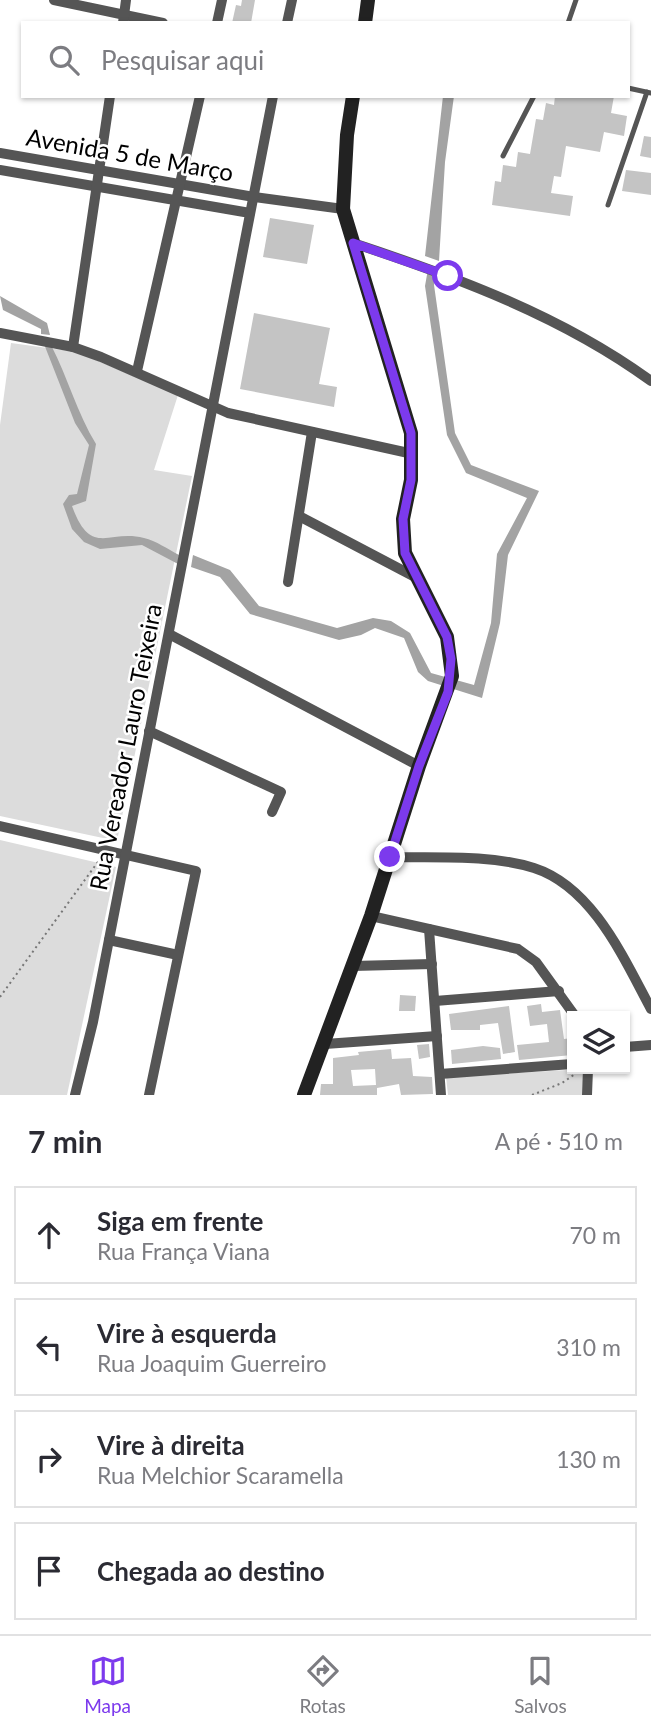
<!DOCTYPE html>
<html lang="pt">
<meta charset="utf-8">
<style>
:root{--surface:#fff;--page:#f7f7f7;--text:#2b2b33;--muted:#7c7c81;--line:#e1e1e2;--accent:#7c3aed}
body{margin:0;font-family:Lato,sans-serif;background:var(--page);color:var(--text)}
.controls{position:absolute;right:21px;bottom:21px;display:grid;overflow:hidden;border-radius:0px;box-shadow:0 2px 5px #0004}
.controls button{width:63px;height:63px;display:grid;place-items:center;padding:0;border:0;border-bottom:2px solid var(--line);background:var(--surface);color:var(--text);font:35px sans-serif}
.stop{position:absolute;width:21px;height:21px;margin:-16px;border:5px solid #7c3aed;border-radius:50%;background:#fff}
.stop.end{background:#7c3aed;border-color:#fff;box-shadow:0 2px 7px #0008}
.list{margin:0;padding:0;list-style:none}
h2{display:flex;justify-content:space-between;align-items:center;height:91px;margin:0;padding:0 28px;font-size:30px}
h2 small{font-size:23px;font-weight:400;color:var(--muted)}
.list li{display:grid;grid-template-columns:46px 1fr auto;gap:21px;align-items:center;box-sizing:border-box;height:98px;margin:0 14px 14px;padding:0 14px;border:2px solid var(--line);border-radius:0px}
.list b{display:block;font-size:26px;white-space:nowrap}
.list p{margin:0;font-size:23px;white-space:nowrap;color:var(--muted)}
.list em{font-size:23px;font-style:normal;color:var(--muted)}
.icon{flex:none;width:38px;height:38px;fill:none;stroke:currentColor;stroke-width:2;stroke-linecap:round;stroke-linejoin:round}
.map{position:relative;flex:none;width:651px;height:1095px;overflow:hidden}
.search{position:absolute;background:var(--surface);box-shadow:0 2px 5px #0004;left:21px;right:21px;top:21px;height:77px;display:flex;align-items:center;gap:18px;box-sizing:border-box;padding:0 24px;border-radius:0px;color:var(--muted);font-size:26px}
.sheet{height:539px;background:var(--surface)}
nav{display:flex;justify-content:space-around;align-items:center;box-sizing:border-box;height:98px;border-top:2px solid var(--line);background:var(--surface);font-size:19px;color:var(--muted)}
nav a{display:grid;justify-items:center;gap:4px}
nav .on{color:var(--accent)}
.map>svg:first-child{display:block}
.green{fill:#dcdcdc}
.water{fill:#a3a3a3}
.building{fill:#c4c4c4;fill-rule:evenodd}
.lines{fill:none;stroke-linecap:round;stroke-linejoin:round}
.path{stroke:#777;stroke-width:2;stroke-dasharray:2 3.5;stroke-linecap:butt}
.lane{stroke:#555;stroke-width:5}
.street{stroke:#555;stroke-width:10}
.secondary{stroke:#222;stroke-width:14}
.route{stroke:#7c3aed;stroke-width:9}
.labels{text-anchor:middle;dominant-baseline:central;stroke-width:5;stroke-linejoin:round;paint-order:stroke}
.street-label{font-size:24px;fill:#000;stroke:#fff}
</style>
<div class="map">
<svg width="651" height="1095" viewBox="0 0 651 1095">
<rect width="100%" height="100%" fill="#fff"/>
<g class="green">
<path d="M 11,343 L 77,352 L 178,395 L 154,470 L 192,476 L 117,841 L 0,816 L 0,425 Z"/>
<path d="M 0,840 L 116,867 L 67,1095 L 0,1095 Z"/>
<path d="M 584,1069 L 582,1095 L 448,1095 L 446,1077 Z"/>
</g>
<g class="water">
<path d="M 443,96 L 454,96 L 445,162 L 439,261 L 425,256 Z"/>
<path d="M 428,269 L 435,271 L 434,285 L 455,433 L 471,465 L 539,491 L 508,555 L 500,623 L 482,698 L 428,681 L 418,672 L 404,638 L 375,628 L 361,635 L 339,640 L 250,614 L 220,577 L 191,567 L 193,555 L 230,570 L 259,606 L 337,628 L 373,618 L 391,621 L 410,633 L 431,673 L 474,685 L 491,623 L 497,554 L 527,498 L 466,473 L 447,435 L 425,286 Z"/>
<path d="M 0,296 L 47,323 L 50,335 L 41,334 L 41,329 L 3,310 Z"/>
<path d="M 44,344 L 51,345 C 68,378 77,413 96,444 L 86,501 L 72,506 C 91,558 108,529 144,538 C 156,541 168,549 179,555 L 178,564 L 142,545 L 100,549 L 84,542 L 72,529 L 63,504 L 69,495 L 77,494 L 89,445 L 75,423 Z"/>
</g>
<g class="building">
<path d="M 242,0 L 255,0 L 251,23 L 232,23 L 236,5 L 241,6 Z"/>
<path d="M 555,96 L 614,96 L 611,113 L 627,116 L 624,136 L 604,132 L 600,152 L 566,146 L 561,177 L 554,176 L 551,193 L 573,196 L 570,216 L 492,205 L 495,181 L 501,182 L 503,165 L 516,167 L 518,152 L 530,154 L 536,119 L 543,120 L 546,103 L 554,105 Z"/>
<path d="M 644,136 L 651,137 L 651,158 L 640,156 Z"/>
<path d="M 626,170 L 651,173 L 651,195 L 622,191 Z"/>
<path d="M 270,218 L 314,225 L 307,264 L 263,257 Z"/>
<path d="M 254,313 L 330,328 L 319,384 L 337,387 L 334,407 L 240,389 Z"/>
<path d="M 400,995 L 416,996 L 415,1011 L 399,1011 Z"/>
<path d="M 541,1004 L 542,1012 L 560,1010 L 564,1039 L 572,1038 L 572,1055 L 519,1060 L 517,1045 L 549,1042 L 547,1024 L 530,1026 L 527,1006 Z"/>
<path d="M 509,1006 L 515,1052 L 503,1054 L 498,1023 L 480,1025 L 480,1030 L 451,1030 L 449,1014 Z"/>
<path d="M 429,1044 L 430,1057 L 419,1059 L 417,1045 Z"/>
<path d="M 483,1046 L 500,1048 L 501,1059 L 452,1064 L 451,1050 Z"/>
<path d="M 391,1049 L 392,1059 L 411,1058 L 413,1076 L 432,1077 L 433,1094 L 401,1095 L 399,1084 L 377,1088 L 377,1095 L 320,1095 L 321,1084 L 333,1084 L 333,1058 L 359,1055 L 358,1052 ZM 375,1069 L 376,1085 L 353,1086 L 351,1070 Z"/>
</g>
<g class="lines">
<g class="path">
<path d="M 0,997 L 100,859"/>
<path d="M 532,1095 L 562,1083 L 575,1074"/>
</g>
<g class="lane">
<path d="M 568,23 L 576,0"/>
<path d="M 628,88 L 651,93"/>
<path d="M 503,156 L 534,96"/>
<path d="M 608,205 L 647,92"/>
</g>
<g class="street">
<path d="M 54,0 L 163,23"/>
<path d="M 123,23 L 126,0"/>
<path d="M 217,23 L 222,0"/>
<path d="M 287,23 L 292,0"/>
<path d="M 0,153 L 254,197 L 343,209"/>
<path d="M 0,170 L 250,213"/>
<path d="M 353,243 C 456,277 562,316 651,381"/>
<path d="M 0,333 L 73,347 L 101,357 L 228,413 L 413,454"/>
<path d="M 73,347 L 110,96"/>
<path d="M 137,371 L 200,96"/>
<path d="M 299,516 L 417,578"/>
<path d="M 288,582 L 312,432"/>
<path d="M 169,634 L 419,766"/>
<path d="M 149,731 L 281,792 L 272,812"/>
<path d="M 0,826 L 196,871 L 149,1095"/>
<path d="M 390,857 C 436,858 489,854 534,868 C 593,887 624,959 651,1009"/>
<path d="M 371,916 L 518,949 L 536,962 L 575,1016"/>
<path d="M 429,929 L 441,1095"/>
<path d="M 109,940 L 178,955"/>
<path d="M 353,966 L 432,964"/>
<path d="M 435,1001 L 559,991"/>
<path d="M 325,1044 L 437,1036"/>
<path d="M 625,1047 L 651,1045"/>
<path d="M 440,1074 L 572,1064"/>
<path d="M 75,1095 L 93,1022 L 273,96"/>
<path d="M 587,1095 L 588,1069"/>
</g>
<g class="secondary">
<path d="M 365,23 L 368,0"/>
<path d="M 304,1095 L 371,916 L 419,766 L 452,676 L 447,637 L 405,553 L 403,519 L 411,480 L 411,433 L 343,209 L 347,135 L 353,96"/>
</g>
</g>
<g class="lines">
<path class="route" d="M 390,857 L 419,766 L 448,692 L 451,659 L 447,637 L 405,553 L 403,519 L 411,480 L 411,433 L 353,243 L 448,276"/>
</g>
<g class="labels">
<g class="street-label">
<text transform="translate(130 154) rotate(10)">Avenida 5 de Março</text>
<text transform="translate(125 747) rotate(-79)">Rua Vereador Lauro Teixeira</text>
</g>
</g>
</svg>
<div class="controls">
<button><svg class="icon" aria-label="layers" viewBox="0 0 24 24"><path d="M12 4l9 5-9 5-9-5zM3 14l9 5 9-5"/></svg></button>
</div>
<div class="stop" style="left:448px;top:276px"></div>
<div class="stop end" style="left:390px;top:857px"></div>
<div class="search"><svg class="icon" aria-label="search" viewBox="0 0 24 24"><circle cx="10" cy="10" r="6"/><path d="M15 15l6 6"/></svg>Pesquisar aqui</div>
</div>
<section class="sheet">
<h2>7 min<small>A pé · 510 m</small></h2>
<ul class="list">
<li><svg class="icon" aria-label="ahead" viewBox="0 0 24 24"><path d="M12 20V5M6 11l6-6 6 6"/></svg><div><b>Siga em frente</b><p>Rua França Viana</p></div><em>70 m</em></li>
<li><svg class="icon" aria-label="left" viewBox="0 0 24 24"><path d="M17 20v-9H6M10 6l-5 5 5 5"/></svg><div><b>Vire à esquerda</b><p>Rua Joaquim Guerreiro</p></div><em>310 m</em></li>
<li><svg class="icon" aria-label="right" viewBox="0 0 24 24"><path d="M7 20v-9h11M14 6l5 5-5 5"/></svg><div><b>Vire à direita</b><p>Rua Melchior Scaramella</p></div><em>130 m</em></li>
<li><svg class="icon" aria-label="arrive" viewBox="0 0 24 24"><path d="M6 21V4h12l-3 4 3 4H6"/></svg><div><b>Chegada ao destino</b></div></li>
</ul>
</section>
<nav>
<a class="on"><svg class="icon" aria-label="map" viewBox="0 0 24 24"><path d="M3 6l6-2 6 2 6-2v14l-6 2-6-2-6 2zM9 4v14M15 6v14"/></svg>Mapa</a>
<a><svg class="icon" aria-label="directions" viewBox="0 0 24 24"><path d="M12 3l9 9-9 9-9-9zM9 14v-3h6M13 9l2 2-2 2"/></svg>Rotas</a>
<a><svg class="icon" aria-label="saved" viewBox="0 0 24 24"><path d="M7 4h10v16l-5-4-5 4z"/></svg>Salvos</a>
</nav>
